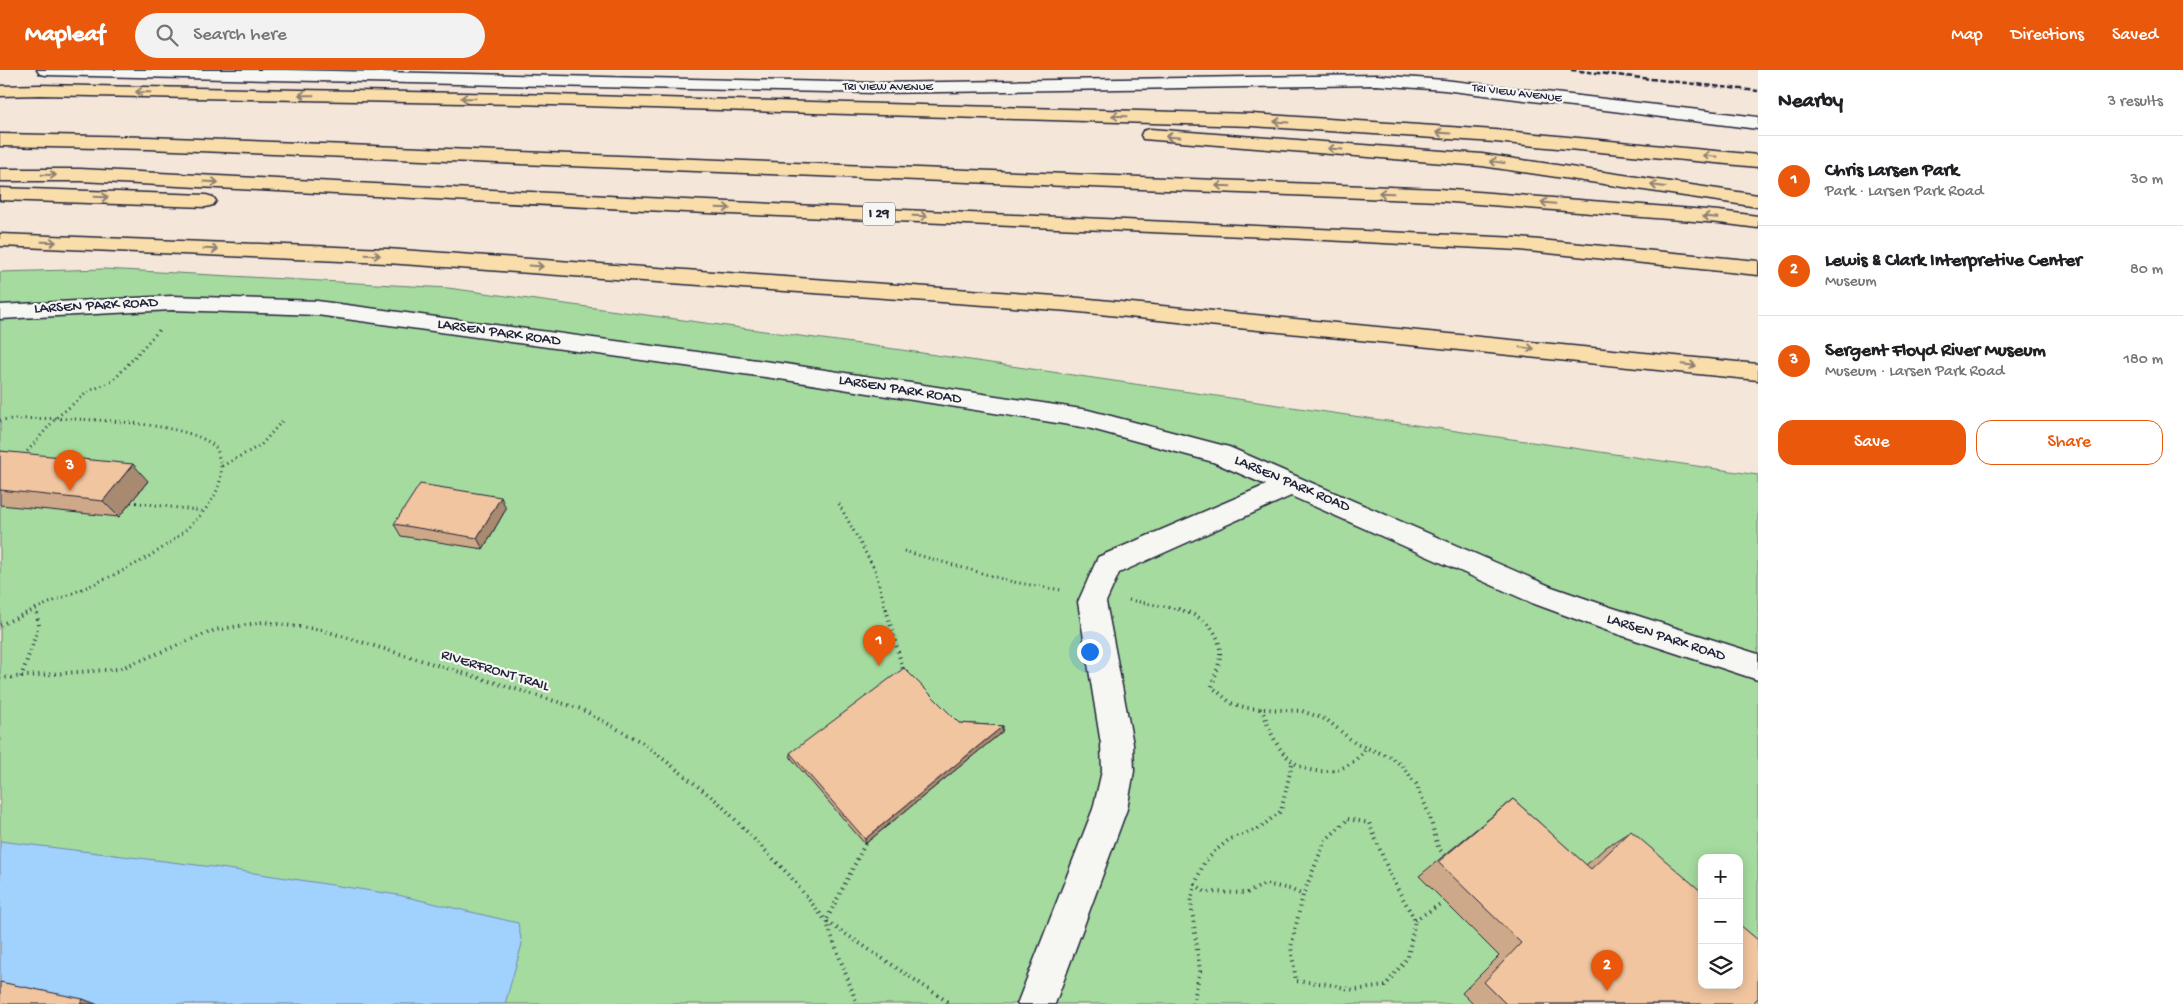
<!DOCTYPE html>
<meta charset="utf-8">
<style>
:root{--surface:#fff;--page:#f2f2f2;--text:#202124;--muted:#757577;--line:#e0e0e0;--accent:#ea580c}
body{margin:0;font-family:"Gochi Hand",sans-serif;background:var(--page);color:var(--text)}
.controls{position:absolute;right:15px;bottom:15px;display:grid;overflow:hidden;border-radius:10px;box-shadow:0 2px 12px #0003}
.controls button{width:45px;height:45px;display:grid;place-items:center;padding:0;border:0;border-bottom:1px solid var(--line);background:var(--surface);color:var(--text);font:25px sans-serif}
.you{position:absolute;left:1089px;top:581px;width:18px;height:18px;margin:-12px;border:4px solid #fff;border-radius:50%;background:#1a73e8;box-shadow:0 0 0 8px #1a73e833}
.badge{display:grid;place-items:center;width:32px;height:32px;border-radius:50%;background:var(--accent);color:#fff;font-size:16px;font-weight:700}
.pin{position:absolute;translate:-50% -41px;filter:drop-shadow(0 1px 2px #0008)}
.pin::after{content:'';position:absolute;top:26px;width:18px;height:15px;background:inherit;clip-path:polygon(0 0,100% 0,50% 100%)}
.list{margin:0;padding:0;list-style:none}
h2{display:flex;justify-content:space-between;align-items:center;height:65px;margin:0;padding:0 20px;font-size:21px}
h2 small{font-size:16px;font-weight:400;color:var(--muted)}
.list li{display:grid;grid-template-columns:32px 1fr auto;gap:15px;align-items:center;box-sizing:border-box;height:90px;padding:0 20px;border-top:1px solid var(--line)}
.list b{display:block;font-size:19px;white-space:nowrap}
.list p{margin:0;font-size:16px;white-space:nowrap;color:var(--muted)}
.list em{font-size:16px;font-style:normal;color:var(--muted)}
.actions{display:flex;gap:10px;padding:15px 20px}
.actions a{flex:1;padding:11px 0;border:1px solid var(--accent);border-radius:15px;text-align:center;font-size:18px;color:var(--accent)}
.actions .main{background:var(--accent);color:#fff}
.icon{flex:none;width:28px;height:28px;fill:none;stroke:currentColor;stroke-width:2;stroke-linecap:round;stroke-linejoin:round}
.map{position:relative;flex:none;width:1758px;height:934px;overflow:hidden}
header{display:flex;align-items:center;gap:30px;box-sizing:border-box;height:70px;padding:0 25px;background:var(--accent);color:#fff}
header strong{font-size:24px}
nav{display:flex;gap:28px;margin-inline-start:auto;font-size:18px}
.search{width:350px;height:45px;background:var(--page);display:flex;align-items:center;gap:12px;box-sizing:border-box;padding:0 18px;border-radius:28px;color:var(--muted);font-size:19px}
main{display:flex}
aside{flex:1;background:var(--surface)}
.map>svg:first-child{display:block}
.green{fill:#a5db9f;stroke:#647e6d;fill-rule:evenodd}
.water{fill:#a1d1fd;stroke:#6e8baf}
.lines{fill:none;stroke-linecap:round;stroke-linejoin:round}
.minor-casing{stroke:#22223b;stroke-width:3}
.highway-casing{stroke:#22223b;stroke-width:3}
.path-far1{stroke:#22223b;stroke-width:3;stroke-dasharray:1 4;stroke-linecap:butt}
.path{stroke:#22223b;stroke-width:4;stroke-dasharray:1 4.5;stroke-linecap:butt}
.minor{fill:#f6f6f2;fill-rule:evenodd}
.highway{fill:#f9deab;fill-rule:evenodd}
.rail{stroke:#22223b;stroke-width:2.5;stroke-dasharray:5.5 2.5;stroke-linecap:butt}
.wall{fill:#cea989;stroke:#22223b}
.shaded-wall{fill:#a88a6f;stroke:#22223b}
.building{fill:#f0c59f;stroke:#22223b}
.oneway{stroke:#8e8073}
.labels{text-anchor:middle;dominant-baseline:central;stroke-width:4.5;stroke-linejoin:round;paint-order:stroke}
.far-street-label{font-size:12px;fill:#22223b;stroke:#f6f6f2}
.shield{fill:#f6f6f2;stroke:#626272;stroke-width:1}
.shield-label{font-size:14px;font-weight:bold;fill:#22223b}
.street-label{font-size:15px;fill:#22223b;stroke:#f6f6f2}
</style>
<header>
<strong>Mapleaf</strong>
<div class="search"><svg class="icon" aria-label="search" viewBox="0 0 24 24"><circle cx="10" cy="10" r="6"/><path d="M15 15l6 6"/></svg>Search here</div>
<nav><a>Map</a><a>Directions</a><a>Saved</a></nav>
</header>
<main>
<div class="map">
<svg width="1758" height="934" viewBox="0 0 1758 934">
<rect width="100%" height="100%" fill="#f4e7d9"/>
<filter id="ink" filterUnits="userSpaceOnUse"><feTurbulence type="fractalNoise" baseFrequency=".02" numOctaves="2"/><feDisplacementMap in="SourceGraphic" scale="10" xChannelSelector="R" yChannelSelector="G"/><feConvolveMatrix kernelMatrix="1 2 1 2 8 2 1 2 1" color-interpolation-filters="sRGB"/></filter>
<g filter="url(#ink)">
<path class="green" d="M 104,199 L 448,218 L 874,276 L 1758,405 L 1758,934 L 0,934 L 0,202 ZM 1702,788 L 1739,788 L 1739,915 L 1702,915 Z"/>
<path class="water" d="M 0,771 L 221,798 L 398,825 L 518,853 L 522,874 L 505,934 L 0,934 Z"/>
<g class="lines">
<g class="minor-casing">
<g id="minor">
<path d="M 37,0 L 287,0 L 877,13 L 1376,5 L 1444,10 L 1758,47 L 1758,59 L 1444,20 L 1376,15 L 877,23 L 46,5 L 40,4 Z"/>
<path d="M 172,226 L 317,231 L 786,294 L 1088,340 L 1229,377 L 1552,517 L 1610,537 L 1758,584 L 1758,610 L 1608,561 L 1532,533 L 1291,426 L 1119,503 L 1106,532 L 1133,674 L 1134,701 L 1127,739 L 1055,934 L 1017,934 L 1093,739 L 1102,701 L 1101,674 L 1078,532 L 1098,487 L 1266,415 L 1213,392 L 1088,358 L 786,310 L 317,245 L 172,240 L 0,249 L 0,235 Z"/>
</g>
</g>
<g class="highway-casing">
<g id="highway">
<path d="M 39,15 L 517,24 L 1252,44 L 1495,60 L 1758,85 L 1758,97 L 1495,72 L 1252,56 L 517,34 L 39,25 L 0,26 L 0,16 Z"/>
<path d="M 1150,59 L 1482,84 L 1758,125 L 1758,137 L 1482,96 L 1143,69 L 1141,65 L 1143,61 Z"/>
<path d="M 0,64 L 148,67 L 1439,119 L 1719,141 L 1758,146 L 1758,158 L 1719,153 L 1439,131 L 148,79 L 0,76 Z"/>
<path d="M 0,99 L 80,99 L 685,130 L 1519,168 L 1758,191 L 1758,205 L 1519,180 L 1267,167 L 685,142 L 80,111 L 0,111 Z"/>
<path d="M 0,118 L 206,125 L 213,127 L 216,131 L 213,135 L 206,137 L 0,130 Z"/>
<path d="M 0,164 L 387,179 L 1069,227 L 1758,294 L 1758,310 L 1069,241 L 387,193 L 0,176 Z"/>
</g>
</g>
<g class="path-far1">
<path d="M 0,350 C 40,346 188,348 215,377 C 218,380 218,384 219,388 C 227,414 210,436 192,454 C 152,494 85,517 33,540"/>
<path d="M 24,385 L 56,348 L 89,321 L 113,311 L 159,260"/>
<path d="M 222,396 L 261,375 L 282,351"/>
<path d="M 131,432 L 203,441"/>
<path d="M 839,434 L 875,500 L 886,540"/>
<path d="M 904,481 L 1013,512 L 1061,520"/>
<path d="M 1129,530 L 1183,540"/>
</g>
<g class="path">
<path d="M 886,539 L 904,603"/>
<path d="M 1178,539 C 1201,545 1222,560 1220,587 C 1219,597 1214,607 1212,617 L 1231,633 L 1247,638 L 1302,641 L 1327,650 L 1356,674 L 1391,687 L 1402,696 L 1416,714 L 1429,744 L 1438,777 L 1445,786"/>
<path d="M 0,555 L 36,539"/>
<path d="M 21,607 L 39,556 L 36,539"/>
<path d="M 0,608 L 119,599 L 215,560 L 263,552 L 322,560 L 581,639 L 643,673 L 719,733 L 789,805 L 826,851 L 857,934"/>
<path d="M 1260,639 C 1266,645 1266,653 1270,660 C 1280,685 1299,704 1328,701 C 1344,700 1357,691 1366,678"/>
<path d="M 1348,749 L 1369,753 L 1392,809 L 1415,850 L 1408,887 L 1385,916 L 1354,920 L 1327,914 L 1296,911 L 1291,877 L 1303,825 L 1325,771 Z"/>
<path d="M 865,774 L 826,851 L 951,934"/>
<path d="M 1195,814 L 1205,822 L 1247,823 L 1265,814 L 1290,819 L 1303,825"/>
<path d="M 1415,850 L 1442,833"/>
<path d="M 1193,934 L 1200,901 L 1191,833 L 1195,814 L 1204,793 L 1215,781 L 1230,769 L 1260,758 L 1281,741 L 1292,694"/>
</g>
<use href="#minor" class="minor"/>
<use href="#highway" class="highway"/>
<path class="rail" d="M 1571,0 L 1758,21"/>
</g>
<g class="wall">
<path d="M 0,381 L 148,411 L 119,447 L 0,435 Z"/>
<path d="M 506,439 L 483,479 L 401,466 L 394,454 Z"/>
<path d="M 959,653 L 1003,656 L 1002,662 L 865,774 L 791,688 L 790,683 Z"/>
<path d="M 1513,729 L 1586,795 L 1606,777 L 1631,761 L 1752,934 L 1473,934 L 1462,923 L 1499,886 L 1419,806 Z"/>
</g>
<g class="shaded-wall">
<path d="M 133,394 L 148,411 L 119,447 L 103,431 Z"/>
<path d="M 501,427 L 506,439 L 483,479 L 477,468 Z"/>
<path d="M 1003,656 L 1002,662 L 865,774 L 865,769 Z"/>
<path d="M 83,929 L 96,934 L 80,934 Z"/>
</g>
<g class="building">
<path d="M 0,381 L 133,394 L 103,431 L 0,420 Z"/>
<path d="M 420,414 L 501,427 L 477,468 L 394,454 Z"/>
<path d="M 904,598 L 959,653 L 1003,656 L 865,769 L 790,683 Z"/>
<path d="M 1513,729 L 1591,799 L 1631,761 L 1702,822 L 1702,915 L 1739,915 L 1739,854 L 1758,870 L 1758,928 L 1752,934 L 1506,934 L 1484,912 L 1521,873 L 1438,792 Z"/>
<path d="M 0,912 L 83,929 L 80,934 L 0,934 Z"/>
</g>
<defs><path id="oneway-shaft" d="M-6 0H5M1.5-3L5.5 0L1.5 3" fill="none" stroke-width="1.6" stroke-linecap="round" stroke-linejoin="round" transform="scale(1.25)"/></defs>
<g class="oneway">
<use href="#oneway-shaft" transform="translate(143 22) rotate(-179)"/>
<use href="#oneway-shaft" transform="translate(306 25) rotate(-179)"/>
<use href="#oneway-shaft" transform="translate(468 28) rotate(-179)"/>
<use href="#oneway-shaft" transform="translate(1119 46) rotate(-178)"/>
<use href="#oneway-shaft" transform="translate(1281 52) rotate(-176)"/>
<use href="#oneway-shaft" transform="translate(1443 63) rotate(-176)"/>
<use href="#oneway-shaft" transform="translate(1173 67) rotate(-177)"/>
<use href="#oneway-shaft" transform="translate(1335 79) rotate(-176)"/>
<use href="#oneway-shaft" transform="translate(1710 86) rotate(-175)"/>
<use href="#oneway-shaft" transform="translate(1497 92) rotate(-172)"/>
<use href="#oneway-shaft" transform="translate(49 105) rotate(1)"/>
<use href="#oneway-shaft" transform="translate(211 112) rotate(3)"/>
<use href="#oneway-shaft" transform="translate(1223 116) rotate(-178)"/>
<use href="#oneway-shaft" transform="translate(1658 116) rotate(-172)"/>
<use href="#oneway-shaft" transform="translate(1386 123) rotate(-178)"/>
<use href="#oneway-shaft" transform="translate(101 127) rotate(2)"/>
<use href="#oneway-shaft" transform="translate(1548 133) rotate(-175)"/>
<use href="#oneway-shaft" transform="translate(723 138) rotate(2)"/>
<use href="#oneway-shaft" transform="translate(920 146) rotate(2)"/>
<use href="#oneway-shaft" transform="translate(1710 147) rotate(-175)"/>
<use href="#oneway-shaft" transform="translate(49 172) rotate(2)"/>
<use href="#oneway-shaft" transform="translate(211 179) rotate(2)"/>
<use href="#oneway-shaft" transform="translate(373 185) rotate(2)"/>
<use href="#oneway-shaft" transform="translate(536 196) rotate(4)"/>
<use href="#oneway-shaft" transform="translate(1527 278) rotate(6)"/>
<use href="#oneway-shaft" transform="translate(1689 295) rotate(6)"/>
</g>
</g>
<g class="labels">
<g class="far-street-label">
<text x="888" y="18">TRI VIEW AVENUE</text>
<text transform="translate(1517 24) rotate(7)">TRI VIEW AVENUE</text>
</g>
<rect class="shield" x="863" y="132.5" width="32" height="23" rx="4"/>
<g class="shield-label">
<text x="879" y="144">I 29</text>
</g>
<g class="street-label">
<text transform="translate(96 236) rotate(-3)">LARSEN PARK ROAD</text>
<text transform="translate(499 263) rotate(8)">LARSEN PARK ROAD</text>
<text transform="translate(900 320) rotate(9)">LARSEN PARK ROAD</text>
<text transform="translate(1292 414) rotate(23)">LARSEN PARK ROAD</text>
<text transform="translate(1666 568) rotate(18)">LARSEN PARK ROAD</text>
<text transform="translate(495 601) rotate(17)">RIVERFRONT TRAIL</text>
</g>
</g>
</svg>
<div class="controls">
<button>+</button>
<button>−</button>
<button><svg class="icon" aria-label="layers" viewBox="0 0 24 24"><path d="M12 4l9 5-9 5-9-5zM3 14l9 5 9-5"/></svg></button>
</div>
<div class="you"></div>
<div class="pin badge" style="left:879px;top:596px">1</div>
<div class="pin badge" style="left:1607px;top:921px">2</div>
<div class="pin badge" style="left:70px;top:421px">3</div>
</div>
<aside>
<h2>Nearby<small>3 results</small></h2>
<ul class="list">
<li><span class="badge">1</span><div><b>Chris Larsen Park</b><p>Park · Larsen Park Road</p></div><em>30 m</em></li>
<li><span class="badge">2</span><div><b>Lewis &amp; Clark Interpretive Center</b><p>Museum</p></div><em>80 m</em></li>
<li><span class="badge">3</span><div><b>Sergent Floyd River Museum</b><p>Museum · Larsen Park Road</p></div><em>180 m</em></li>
</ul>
<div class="actions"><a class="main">Save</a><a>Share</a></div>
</aside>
</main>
